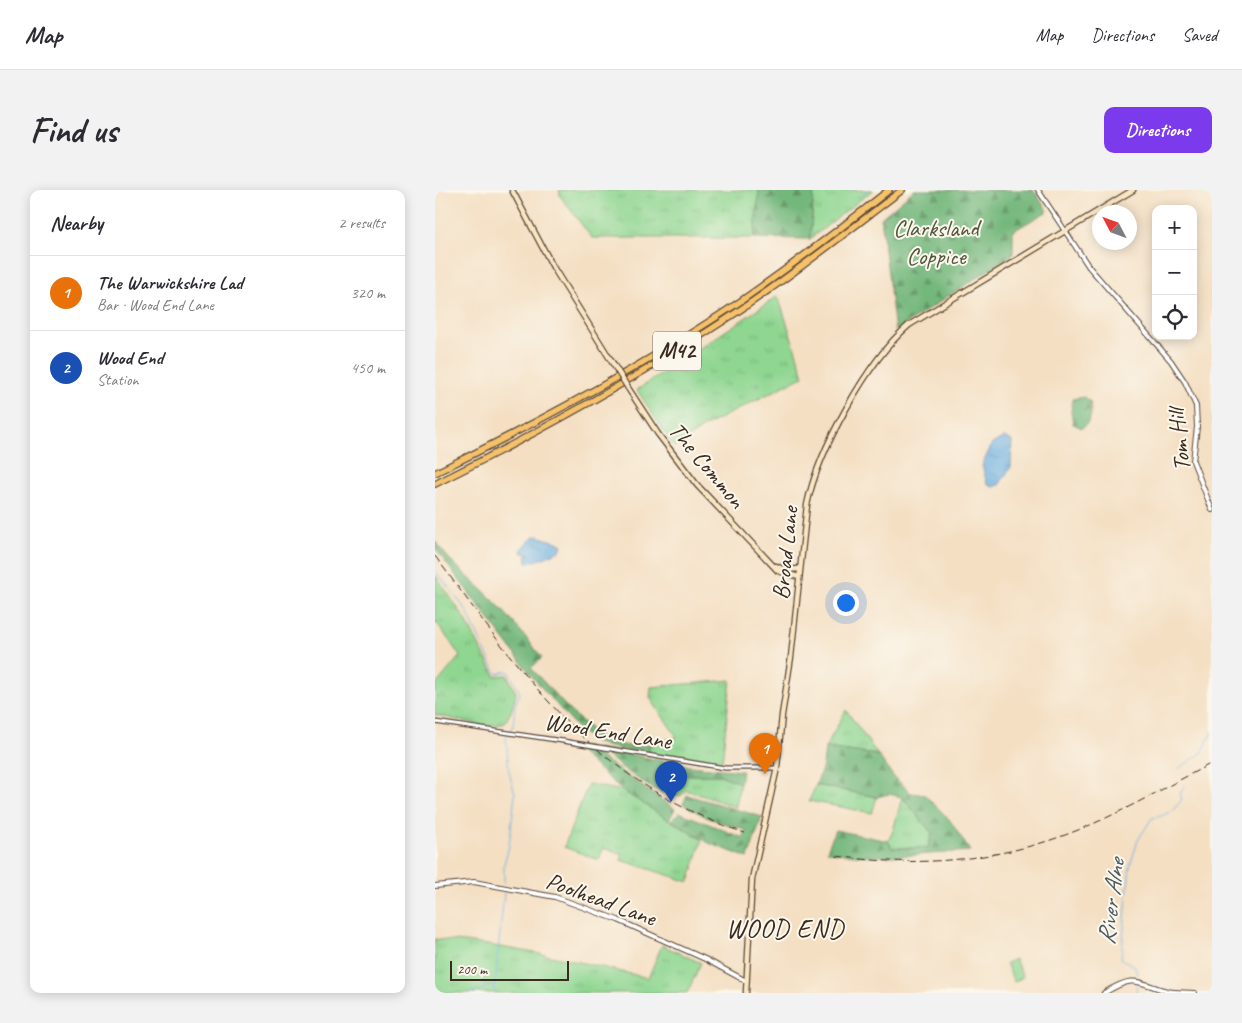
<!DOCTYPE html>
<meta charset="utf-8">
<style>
:root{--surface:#fff;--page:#f2f2f3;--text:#2b2b33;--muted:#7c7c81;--line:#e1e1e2;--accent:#7c3aed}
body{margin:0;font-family:Caveat,sans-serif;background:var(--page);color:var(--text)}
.controls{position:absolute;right:15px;top:15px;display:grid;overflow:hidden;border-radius:10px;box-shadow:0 2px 12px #0003}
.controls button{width:45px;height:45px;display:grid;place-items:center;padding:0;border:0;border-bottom:1px solid var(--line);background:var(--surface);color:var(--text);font:25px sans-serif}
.compass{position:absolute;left:657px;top:15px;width:45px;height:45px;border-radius:50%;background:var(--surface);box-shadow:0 2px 12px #0003;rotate:311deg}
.scale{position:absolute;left:15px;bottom:12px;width:119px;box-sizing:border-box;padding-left:5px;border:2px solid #3b2a1e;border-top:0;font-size:14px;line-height:18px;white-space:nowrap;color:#3b2a1e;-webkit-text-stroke:4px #fbf7ec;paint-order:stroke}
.you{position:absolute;left:410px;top:412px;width:18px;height:18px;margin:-12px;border:4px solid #fff;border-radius:50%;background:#1a73e8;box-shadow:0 0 0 8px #1a73e833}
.badge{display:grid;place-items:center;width:32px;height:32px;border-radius:50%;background:var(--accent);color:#fff;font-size:16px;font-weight:700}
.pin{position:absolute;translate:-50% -41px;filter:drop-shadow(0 1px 2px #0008)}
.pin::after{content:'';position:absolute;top:26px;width:18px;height:15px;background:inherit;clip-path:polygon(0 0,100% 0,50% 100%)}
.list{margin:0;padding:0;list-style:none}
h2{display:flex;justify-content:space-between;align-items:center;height:65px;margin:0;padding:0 20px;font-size:21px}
h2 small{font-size:16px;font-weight:400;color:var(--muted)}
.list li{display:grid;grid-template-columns:32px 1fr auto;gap:15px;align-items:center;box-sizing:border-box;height:75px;padding:0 20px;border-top:1px solid var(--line)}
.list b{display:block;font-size:19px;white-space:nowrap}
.list p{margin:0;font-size:16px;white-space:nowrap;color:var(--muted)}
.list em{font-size:16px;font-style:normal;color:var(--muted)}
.icon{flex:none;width:28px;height:28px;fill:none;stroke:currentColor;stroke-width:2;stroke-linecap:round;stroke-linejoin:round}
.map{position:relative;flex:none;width:777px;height:803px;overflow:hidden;border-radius:10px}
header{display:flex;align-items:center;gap:30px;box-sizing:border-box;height:70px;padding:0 25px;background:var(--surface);border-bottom:1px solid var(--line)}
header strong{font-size:24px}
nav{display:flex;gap:28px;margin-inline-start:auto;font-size:18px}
.intro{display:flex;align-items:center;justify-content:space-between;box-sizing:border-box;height:120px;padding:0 30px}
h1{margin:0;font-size:35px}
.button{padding:12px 22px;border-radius:10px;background:var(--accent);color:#fff;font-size:18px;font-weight:700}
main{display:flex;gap:30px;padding:0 30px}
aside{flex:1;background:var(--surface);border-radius:10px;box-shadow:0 2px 12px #0003}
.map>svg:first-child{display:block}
.grass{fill:url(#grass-tufts);stroke:#658058}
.forest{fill:url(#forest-firs);stroke:#57704c}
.pitch{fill:#8fd691;stroke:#658058}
.water{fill:url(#water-ripples);stroke:#526c7e}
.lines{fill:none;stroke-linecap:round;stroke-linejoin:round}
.stream{stroke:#6aaddf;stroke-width:1}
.minor-casing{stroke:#574537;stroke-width:5.5}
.tertiary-casing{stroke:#574537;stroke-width:6}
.secondary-casing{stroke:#574537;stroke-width:7}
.motorway-casing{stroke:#574537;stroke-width:8}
.minor{stroke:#fff;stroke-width:3}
.tertiary{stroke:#fff;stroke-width:4}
.secondary{stroke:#fbe6c4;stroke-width:4.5}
.motorway{stroke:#f5c16b;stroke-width:5.5}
.rail{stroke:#3b2a1e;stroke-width:1;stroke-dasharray:8 4;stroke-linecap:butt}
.minor-bridge-casing{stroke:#574537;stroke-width:5.5;stroke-linecap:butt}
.secondary-bridge-casing{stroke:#574537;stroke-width:7;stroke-linecap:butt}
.minor-bridge{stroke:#fff;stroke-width:3}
.secondary-bridge{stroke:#fbe6c4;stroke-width:4.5}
.labels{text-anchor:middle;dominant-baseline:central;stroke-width:4;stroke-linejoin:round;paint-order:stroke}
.shield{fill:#fbf7ec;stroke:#75685c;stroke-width:1}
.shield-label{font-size:22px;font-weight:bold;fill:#3b2a1e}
.park-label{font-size:24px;fill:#50553b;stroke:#fbf7ec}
.street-label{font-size:24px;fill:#3b2a1e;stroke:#fbf7ec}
.water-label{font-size:25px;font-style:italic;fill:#4b5862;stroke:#fbf7ec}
.quarter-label{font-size:26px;letter-spacing:1px;fill:#3b2a1e;stroke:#fbf7ec}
</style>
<header>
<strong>Map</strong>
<nav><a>Map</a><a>Directions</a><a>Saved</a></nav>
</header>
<div class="intro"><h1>Find us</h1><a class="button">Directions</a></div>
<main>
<aside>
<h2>Nearby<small>2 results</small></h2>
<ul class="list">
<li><span class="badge" style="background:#e8710a">1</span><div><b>The Warwickshire Lad</b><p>Bar · Wood End Lane</p></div><em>320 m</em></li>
<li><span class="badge" style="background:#1a4fb4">2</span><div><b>Wood End</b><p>Station</p></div><em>450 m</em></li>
</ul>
</aside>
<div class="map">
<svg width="777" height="803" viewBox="0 0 777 803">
<defs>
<pattern id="grass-tufts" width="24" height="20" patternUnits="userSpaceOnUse" patternTransform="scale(1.25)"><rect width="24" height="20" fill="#8fd691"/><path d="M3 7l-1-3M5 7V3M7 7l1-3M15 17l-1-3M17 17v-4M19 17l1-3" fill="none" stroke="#7cb87d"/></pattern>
<pattern id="forest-firs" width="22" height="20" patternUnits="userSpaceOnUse" patternTransform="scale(1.25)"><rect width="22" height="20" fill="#73b77b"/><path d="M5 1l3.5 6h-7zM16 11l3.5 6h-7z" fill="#609564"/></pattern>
<pattern id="water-ripples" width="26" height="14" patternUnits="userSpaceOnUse" patternTransform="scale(1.25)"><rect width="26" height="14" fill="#6aaddf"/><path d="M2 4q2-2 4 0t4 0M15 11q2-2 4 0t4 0" fill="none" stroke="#588db4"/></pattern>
</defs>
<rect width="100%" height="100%" fill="#fbf7ec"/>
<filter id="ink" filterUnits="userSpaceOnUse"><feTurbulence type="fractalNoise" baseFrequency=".02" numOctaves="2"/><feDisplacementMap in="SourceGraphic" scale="10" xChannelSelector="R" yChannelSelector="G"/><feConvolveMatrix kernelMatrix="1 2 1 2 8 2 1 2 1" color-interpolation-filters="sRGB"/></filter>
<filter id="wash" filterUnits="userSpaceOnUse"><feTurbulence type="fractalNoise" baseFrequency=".0096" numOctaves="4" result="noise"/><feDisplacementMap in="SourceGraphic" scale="20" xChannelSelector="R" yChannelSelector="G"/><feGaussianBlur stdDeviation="1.12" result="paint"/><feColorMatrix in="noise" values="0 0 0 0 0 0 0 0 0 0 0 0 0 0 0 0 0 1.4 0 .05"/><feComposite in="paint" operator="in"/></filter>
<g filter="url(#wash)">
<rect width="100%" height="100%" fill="#f4dfc3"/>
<g class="grass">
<path d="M 124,0 L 324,0 L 319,48 L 157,48 L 125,6 Z"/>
<path d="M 379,0 L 438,0 L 375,49 Z"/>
<path d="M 343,106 L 369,186 L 272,235 L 239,257 L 202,200 Z"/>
<path d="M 0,385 L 29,427 L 60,486 L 72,485 L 81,503 L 76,522 L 69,534 L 51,536 L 0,525 L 0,496 L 25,466 L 2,433 L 0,435 Z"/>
<path d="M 296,490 L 287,572 L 214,564 L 214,554 L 242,547 L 215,508 L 216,497 Z"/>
<path d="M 411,520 L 443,565 L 390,558 Z"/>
<path d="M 251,585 L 285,585 L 305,593 L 301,617 L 251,600 L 246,606 L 232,604 Z"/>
<path d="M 153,594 L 188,601 L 267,650 L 254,692 L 186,670 L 187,664 L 168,658 L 164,670 L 129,657 Z"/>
<path d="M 381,595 L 442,607 L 437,623 L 374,611 Z"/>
<path d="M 467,607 L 497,643 L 493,658 L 457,658 L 453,651 L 458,641 Z"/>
<path d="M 0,749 C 73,755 142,771 213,788 L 227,755 L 266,773 L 252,803 L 0,803 Z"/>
</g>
<g class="forest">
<path d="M 324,0 L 379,0 L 375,49 L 319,48 Z"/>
<path d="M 479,0 L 598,0 L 613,21 L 578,41 L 578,64 L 460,141 L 446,28 Z"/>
<path d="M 649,207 L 655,212 C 657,223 657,231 647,238 L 638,234 L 636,221 L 638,209 Z"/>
<path d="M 0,351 C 17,376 42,393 62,414 C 78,431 93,450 107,468 L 96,478 L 136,522 L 171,552 L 200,557 L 214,554 L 214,564 L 174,557 L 160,552 L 145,541 L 99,489 L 0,358 Z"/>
<path d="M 138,556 L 151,557 L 240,619 L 234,630 L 188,601 Z"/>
<path d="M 162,558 L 255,576 L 307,581 L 305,593 L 285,585 L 251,585 L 232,604 C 217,603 177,569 162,558 Z"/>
<path d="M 390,558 L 443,565 L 458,586 L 476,603 L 490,605 L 514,629 L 535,661 C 488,664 438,671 392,661 L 400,640 L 453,651 L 457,658 L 493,658 L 497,643 L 467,607 L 454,604 L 442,607 L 381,595 L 388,576 Z"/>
<path d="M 252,605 L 327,627 L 313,668 L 274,653 L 236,630 L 244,622 L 308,648 L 311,640 L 273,628 L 248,614 Z"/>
</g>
<path class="pitch" d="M 580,769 L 588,787 L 579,792 L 571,773 Z"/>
<g class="water">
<path d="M 569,247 L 577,251 L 576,277 L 564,295 L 558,297 L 552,294 L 547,275 L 557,254 Z"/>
<path d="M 104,346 C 111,350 121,350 127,355 L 125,361 C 114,365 104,372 92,372 L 91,366 L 95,364 L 87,363 L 86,360 L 98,347 Z"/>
</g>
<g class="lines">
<g class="stream">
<path d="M 428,0 L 431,5"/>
<path d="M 0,380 L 31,420 L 61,484 L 73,481 L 85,503 L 80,515 L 78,536 L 71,548 L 74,581 L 80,604 L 74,656 L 69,674 L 69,693"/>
<path d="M 743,579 L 767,563 L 777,542"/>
<path d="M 702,786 L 700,776 L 686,769 L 695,676 L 703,650 L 717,628 C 731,626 739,621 747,609 L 745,604 L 750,595"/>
<path d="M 35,803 L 60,794"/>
<path d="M 59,803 L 69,703"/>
<path d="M 701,803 L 702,794"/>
</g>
</g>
</g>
<g filter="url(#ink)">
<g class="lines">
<g class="minor-casing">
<g id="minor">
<path d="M 0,532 L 128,551"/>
<path d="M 170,558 L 290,578 L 342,578"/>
</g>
</g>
<g class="tertiary-casing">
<g id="tertiary">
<path d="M 603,0 L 654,77 L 736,171 L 750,192 L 761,216 L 762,237 L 758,271 L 777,320"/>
<path d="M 0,696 L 39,692 L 120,707 L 183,730 L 270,769 L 311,791"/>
<path d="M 669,803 C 701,784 700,792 732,801 C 741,803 751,802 760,803"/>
</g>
</g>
<g class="secondary-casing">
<g id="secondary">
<path d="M 77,0 L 118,77 L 177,172"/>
<path d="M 193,198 L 223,244 L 262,295 L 343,381 L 364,387"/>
<path d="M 341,376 L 350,380 L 364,379"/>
<path d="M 311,803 L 317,689 L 342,578 L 347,525 L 356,467 L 372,315 C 383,261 432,171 474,135 L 698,0"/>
</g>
</g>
<g class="motorway-casing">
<g id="motorway">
<path d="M 0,283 C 104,232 207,177 303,113 C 355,77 405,39 454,0"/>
<path d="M 0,294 C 99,245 197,191 290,130 C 351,90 409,44 467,0"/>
</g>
</g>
<use href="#minor" class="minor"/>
<use href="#tertiary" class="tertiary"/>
<use href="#secondary" class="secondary"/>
<use href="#motorway" class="motorway"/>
<g class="rail">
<path d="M 0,366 C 90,487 159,593 310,643"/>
<path d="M 401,666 C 485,678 569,671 648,638 C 692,620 734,595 777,573"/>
</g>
<g class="minor-bridge-casing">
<path id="minor-bridge" d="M 128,551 L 170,558"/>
</g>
<g class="secondary-bridge-casing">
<path id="secondary-bridge" d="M 177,172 L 193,198"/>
</g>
<use href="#minor-bridge" class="minor-bridge"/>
<use href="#secondary-bridge" class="secondary-bridge"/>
</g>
</g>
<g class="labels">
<rect class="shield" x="218" y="141.5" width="48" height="39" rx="4"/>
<g class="shield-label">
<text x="242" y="161">M42</text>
</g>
<g class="park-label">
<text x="501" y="38">Clarksland<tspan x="501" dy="28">Coppice</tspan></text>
</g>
<g class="street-label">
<text transform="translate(744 250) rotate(-96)">Tom Hill</text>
<text transform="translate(272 275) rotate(50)">The Common</text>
<text transform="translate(350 363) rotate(-84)">Broad Lane</text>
<text transform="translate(173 541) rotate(9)">Wood End Lane</text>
<text transform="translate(166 709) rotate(20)">Poolhead Lane</text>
</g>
<g class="water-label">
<text transform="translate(676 712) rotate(-83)">River Alne</text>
</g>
<g class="quarter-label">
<text x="350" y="738">WOOD END</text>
</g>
</g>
</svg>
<div class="controls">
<button>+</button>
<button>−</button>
<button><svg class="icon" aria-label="locate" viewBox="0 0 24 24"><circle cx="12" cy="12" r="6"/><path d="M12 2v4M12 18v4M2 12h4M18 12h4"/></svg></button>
</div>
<svg class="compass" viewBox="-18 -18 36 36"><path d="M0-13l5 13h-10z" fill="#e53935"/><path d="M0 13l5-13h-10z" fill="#7c7c81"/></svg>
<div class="scale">200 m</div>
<div class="you"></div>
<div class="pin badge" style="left:330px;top:584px;background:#e8710a">1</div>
<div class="pin badge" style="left:236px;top:612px;background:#1a4fb4">2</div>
</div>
</main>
